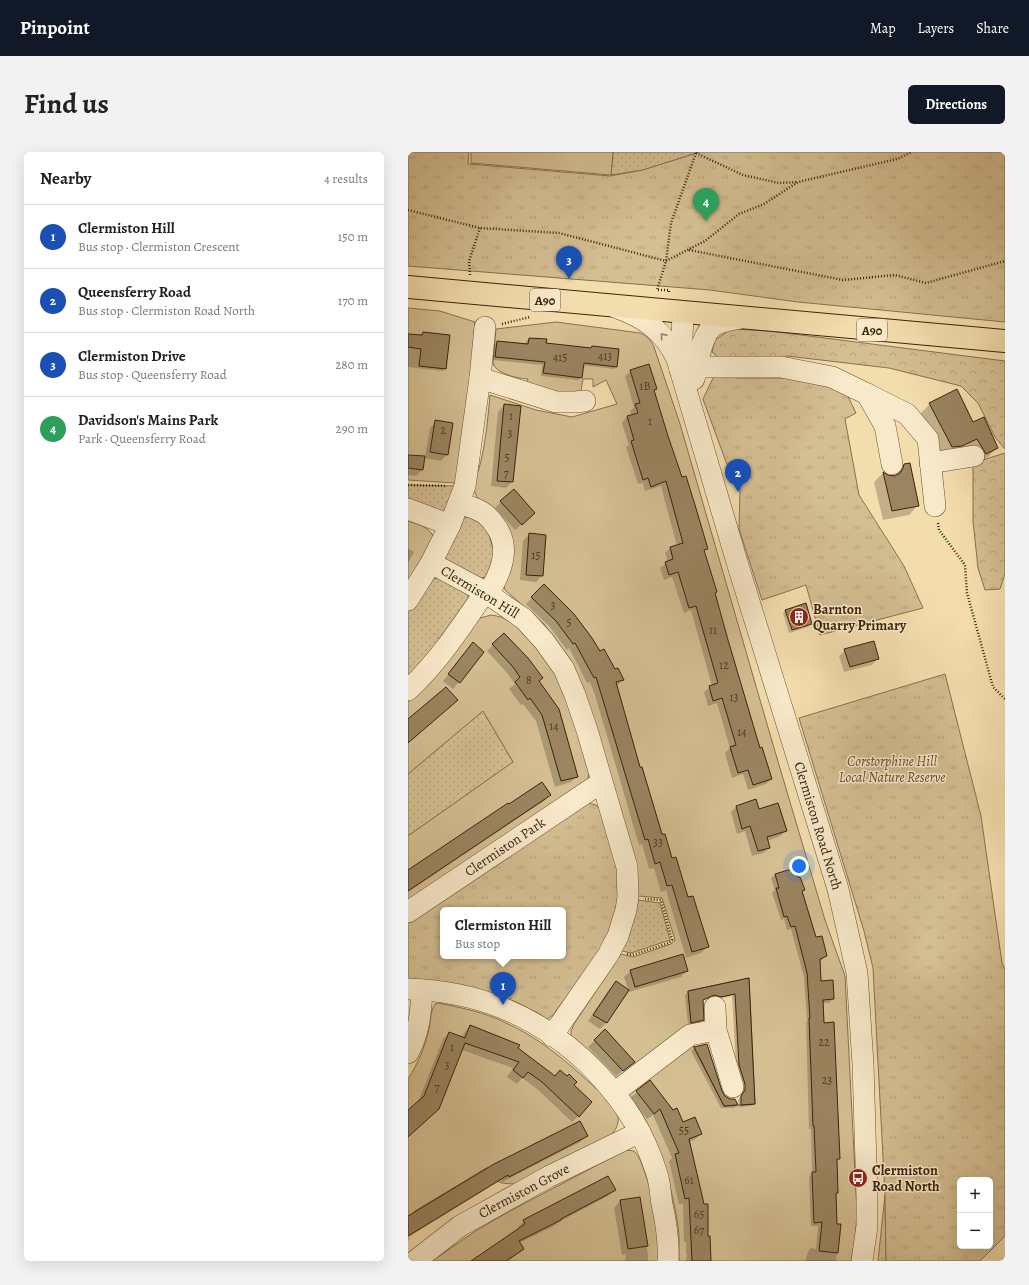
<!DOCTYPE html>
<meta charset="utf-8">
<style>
:root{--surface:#fff;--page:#f2f2f2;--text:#222;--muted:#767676;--line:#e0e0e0;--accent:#111827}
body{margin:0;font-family:Alegreya,serif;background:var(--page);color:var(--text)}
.controls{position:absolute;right:12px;bottom:12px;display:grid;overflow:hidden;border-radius:6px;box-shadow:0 4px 16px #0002}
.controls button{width:36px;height:36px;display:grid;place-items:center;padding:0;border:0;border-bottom:1px solid var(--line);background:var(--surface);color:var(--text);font:20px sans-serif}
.you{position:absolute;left:391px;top:714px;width:14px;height:14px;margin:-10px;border:3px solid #fff;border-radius:50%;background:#1a73e8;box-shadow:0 0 0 6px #1a73e833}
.badge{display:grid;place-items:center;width:26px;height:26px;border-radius:50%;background:var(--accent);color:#fff;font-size:13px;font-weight:700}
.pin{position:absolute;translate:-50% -33px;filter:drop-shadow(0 1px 2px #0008)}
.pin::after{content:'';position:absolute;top:21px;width:14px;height:12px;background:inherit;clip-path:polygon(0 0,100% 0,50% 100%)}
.popup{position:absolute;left:32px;top:755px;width:126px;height:52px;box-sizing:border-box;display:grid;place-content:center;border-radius:6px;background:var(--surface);filter:drop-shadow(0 1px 3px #0005);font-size:13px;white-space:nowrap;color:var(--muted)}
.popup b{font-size:15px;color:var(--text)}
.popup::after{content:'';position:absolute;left:50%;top:100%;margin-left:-8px;border:8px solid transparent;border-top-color:var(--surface)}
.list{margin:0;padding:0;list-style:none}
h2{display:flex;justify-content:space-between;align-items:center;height:52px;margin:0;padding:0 16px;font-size:17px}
h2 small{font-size:13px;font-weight:400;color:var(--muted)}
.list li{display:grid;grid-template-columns:26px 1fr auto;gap:12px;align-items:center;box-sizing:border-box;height:64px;padding:0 16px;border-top:1px solid var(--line)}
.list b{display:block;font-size:15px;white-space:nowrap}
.list p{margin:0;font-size:13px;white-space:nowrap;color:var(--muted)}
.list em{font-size:13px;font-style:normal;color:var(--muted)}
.map{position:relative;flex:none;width:597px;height:1109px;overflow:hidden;border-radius:6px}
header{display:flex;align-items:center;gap:24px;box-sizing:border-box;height:56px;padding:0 20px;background:var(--accent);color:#fff}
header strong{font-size:19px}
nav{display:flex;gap:22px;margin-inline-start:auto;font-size:14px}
.intro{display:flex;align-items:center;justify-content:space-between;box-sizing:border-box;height:96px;padding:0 24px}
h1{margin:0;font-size:28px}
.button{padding:10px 18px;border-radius:6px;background:var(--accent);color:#fff;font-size:14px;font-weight:700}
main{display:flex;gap:24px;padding:0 24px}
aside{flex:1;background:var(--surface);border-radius:6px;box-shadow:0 4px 16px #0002}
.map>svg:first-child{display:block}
.grass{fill:url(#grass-dots);stroke:#87714f}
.forest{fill:url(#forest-crowns);stroke:#87714f}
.park{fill:url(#park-tufts);stroke:#87714f;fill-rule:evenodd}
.garden{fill:#d4be92;stroke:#87714f}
.shadow{fill:#0003}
.building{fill:#9b8460;stroke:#3a240c}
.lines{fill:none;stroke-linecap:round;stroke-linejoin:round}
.minor-casing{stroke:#685234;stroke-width:22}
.major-casing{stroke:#3a240c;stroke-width:24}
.path{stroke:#3a240c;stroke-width:2.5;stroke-dasharray:1 2;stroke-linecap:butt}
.minor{stroke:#f8e9ca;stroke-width:21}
.major{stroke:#f4ddad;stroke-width:22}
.oneway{stroke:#99866b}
.labels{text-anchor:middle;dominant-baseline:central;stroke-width:3;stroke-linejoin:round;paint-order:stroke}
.number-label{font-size:12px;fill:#523c21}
.shield{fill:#f8e9ca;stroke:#735f45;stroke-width:1}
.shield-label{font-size:13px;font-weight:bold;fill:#3a240c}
.street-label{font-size:14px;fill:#3a240c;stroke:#f8e9ca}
.poi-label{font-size:14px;font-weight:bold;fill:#3a240c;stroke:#f8e9ca;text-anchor:start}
.park-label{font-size:14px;font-style:italic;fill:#604a2e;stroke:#f8e9ca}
</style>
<header>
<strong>Pinpoint</strong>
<nav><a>Map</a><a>Layers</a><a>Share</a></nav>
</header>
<div class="intro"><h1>Find us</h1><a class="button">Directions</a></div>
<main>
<aside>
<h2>Nearby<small>4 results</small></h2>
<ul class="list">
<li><span class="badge" style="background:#1a4fb4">1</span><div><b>Clermiston Hill</b><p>Bus stop · Clermiston Crescent</p></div><em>150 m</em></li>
<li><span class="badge" style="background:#1a4fb4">2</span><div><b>Queensferry Road</b><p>Bus stop · Clermiston Road North</p></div><em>170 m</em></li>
<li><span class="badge" style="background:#1a4fb4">3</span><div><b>Clermiston Drive</b><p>Bus stop · Queensferry Road</p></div><em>280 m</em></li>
<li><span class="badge" style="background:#2e9e5b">4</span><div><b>Davidson's Mains Park</b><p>Park · Queensferry Road</p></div><em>290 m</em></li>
</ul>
</aside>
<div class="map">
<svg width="597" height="1109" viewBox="0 0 597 1109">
<defs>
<pattern id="grass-dots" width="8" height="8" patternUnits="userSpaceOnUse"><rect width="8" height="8" fill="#d4be92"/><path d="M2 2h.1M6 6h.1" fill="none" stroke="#b7a37d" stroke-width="1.8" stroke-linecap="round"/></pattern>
<pattern id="forest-crowns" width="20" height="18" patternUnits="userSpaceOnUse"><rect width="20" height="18" fill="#d4be92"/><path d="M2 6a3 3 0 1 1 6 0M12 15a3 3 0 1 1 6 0" fill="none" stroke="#b7a37d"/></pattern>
<pattern id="park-tufts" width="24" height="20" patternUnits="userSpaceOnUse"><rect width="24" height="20" fill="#d4be92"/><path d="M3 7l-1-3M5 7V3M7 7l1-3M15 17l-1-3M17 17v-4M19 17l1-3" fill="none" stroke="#b7a37d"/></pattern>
</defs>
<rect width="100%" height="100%" fill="#f4ddad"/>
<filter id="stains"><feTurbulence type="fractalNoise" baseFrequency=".005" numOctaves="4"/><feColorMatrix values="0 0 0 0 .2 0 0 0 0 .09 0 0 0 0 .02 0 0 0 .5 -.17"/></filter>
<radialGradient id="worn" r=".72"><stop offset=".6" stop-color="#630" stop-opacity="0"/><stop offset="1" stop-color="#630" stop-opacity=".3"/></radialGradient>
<g class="grass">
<path d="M 205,0 L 292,0 L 235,18 L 203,23 Z"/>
<path d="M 0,333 L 48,334 L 37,361 L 0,347 Z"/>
<path d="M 58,365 L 68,366 L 82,378 L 89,397 L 78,425 L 66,427 L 40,414 L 37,404 L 50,372 Z"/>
<path d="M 31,425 L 60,442 L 60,453 L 0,528 L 0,461 L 24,428 Z"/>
<path d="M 75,559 L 105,610 L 0,684 L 0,622 Z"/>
<path d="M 230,748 L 252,751 L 262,788 L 223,801 L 214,799 Z"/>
<path d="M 477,1043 L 478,1109 L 470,1109 Z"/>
</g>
<g class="forest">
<path d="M 323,177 L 362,179 L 597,209 L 597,297 L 587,285 L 570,251 L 553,234 L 481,216 L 379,204 L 371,209 L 311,206 L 304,200 L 307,188 Z"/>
<path d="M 597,301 L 597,422 L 592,437 L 577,438 L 570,416 L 565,369 L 565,311 Z"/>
</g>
<g class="park">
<path d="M 0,0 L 61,0 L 60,12 L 202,24 L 235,18 L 292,0 L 597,0 L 597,170 L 390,150 L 302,138 L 0,114 Z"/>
<path d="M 308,220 L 329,226 L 377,226 L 435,234 L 448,261 L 437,267 L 451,343 L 496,414 L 515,456 L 412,483 L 398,433 L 354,448 L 331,377 L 332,337 L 318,310 L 295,247 Z"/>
<path d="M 537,522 L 573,664 L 594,811 L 597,817 L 597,1084 L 572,1109 L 478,1109 L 477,1043 L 465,816 L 456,779 L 391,566 ZM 552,1028 L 582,1028 L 582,1094 L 552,1094 Z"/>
<path d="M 180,651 L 188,653 L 193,658 C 198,678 205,697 209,717 C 220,774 175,821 145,863 L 139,867 L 133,867 L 0,828 L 0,769 ZM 35,758 L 155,758 L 155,804 L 35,804 Z"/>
</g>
<g class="garden">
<path d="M 63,0 L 205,0 L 203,23 L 63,11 Z"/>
<path d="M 0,156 L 32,159 L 67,170 L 58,280 L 47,331 L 0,328 Z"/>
<path d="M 148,170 L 232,181 C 239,184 243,188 246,195 L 272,272 L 361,579 L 417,768 L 437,824 L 449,1061 L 447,1089 L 443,1109 L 271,1109 C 271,1101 271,1092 271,1084 C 268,1050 254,999 238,969 C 232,958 224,948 217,938 L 282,888 L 316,954 L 347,952 L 341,826 L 280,839 L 284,877 L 211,932 L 163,884 L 163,879 L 166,872 L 213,802 L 225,805 L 263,792 L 267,788 L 254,746 L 230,744 L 159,505 L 136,472 L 97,438 L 71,348 C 68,344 66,340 66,334 C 67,326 71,318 73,309 C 78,288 80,266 82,243 L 128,258 L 164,265 L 209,252 L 198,228 L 185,235 L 185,227 L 175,227 L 172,244 L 167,247 L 118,231 L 120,227 C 111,227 85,221 85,210 L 88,177 Z"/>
<path d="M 0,369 C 9,372 21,375 25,384 L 0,434 Z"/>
<path d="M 83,463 C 91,464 97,466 103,470 C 119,480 145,515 153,532 C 164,559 172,588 181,617 L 180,628 L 0,750 L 0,684 L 105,610 L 75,559 L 0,622 L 0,550 L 18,532 L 64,474 L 72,466 Z"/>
<path d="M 31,851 C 53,856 76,860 96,870 C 128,884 155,906 181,930 C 191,939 206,951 210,965 C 211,972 208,977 204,982 L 107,1032 C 86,1031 91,1031 80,1015 L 7,1059 L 0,1066 L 0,927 C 10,912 17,894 21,877 C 23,868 22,860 27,852 Z"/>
<path d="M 218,998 L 226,999 C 232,1005 233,1011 236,1018 C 247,1048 249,1078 251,1109 L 24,1109 L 69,1078 L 102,1059 Z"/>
</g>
<g class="shadow">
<path d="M 15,181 L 37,216 L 34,219 L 0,215 L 0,184 L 12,184 Z"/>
<path d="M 121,187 L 137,192 L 182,197 L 184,195 L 208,214 L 206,217 L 174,213 L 173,225 L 170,228 L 133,224 L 134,213 L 85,208 L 86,193 L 89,190 L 118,193 L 118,189 Z"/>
<path d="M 223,219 L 248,237 L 246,239 L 259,284 L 298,397 L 295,400 L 306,441 L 351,597 L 363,627 L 358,632 L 340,638 L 335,622 L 324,626 L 317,601 L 322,596 L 309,551 L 300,554 L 296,540 L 304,534 L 283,458 L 276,461 L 264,425 L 256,428 L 252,416 L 260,410 L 257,401 L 262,396 L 269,394 L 253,334 L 237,339 L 235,331 L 230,332 L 218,295 L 221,293 L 214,271 L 219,265 L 224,264 L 222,259 L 226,255 L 217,224 Z"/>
<path d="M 522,252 L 565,271 L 589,296 L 580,305 L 568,310 L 534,304 L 513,261 Z"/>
<path d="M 96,253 L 104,330 L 98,336 L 83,334 L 90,260 Z"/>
<path d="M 28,270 L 39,302 L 33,309 L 16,306 L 14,318 L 8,324 L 0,323 L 0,304 L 17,305 L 22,276 Z"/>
<path d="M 496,313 L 510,353 L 501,363 L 475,368 L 466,330 L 475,321 L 480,324 L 486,325 L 487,323 Z"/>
<path d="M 93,350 L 120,367 L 107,378 L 87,356 Z"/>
<path d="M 121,382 L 134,423 L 128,430 L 112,428 L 115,389 Z"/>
<path d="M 1,397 L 6,400 L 0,411 L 0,398 Z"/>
<path d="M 136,433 L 215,528 L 208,534 L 231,617 L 253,683 L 299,795 L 293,801 L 278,806 L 258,738 L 253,740 L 246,716 L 241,717 L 234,692 L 231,693 L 187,543 L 182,530 L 179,531 L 161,496 L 159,498 L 142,475 L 118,452 Z"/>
<path d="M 378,458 L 403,472 L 400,475 L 381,481 L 375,461 Z"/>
<path d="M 96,482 L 130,529 L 169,624 L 163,630 L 147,635 L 128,569 L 115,552 L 113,553 L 101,537 L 107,532 L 99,521 L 79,499 Z"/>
<path d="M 65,492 L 75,500 L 45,537 L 35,529 Z"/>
<path d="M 437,498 L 470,506 L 464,513 L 436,520 L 431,504 Z"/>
<path d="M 142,643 L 136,649 L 0,740 L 0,720 L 101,654 Z"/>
<path d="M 328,655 L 351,659 L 378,679 L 372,684 L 359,689 L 361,696 L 355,701 L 344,704 L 337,679 L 329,682 L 323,660 Z"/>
<path d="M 386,717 L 395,738 L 393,740 L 407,787 L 418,804 L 414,808 L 411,809 L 412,830 L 425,847 L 421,851 L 414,851 L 431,1006 L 428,1009 L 429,1041 L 427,1043 L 428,1073 L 432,1073 L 428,1109 L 397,1109 L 400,1100 L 403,1096 L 408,1097 L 410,1074 L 403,1074 L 401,1025 L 404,1021 L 403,977 L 401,977 L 398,871 L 399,869 L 396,825 L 383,777 L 379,778 L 376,767 L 373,768 L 364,741 L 367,738 L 363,726 L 367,723 Z"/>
<path d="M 279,818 L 273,825 L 221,840 L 216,825 L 223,819 Z"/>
<path d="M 340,827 L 346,952 L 343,954 L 331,955 L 330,948 L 334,942 L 334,935 L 328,916 L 324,844 L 309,847 L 303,845 L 294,849 L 295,868 L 292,871 L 280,873 L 277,843 L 280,840 Z"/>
<path d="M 208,830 L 220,838 L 198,871 L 192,877 L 180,869 L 202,836 Z"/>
<path d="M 62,874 L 109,897 L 146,925 L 152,919 L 164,933 L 170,964 L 164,970 L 128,936 L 114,926 L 109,932 L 99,925 L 105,916 L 54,898 L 0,984 L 0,959 L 10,950 L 35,887 L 41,881 L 54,886 L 56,881 Z"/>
<path d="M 197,879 L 226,910 L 208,924 L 180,895 Z"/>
<path d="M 299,893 L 313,939 L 316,945 L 329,953 L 326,956 L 313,956 L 283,899 L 286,896 Z"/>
<path d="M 242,930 L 275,972 L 293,982 L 286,988 L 280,990 L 299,1085 L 302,1109 L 278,1109 L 279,1102 L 278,1102 L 278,1090 L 276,1090 L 275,1052 L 271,1052 L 261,1009 L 264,1006 L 245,963 L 239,967 L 222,946 Z"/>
<path d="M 178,984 L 172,990 L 94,1030 L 93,1028 L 1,1085 L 2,1087 L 0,1089 L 0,1069 Z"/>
<path d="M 207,1038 L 200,1044 L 149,1071 L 146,1074 L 111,1091 L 115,1097 L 100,1109 L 64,1109 L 111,1077 L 110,1075 L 116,1069 Z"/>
<path d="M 231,1046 L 240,1103 L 240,1109 L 217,1109 L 218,1102 L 214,1103 L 206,1056 L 212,1049 Z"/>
</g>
<g class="building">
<path d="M 15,180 L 42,183 L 38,217 L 11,214 L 13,197 L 0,195 L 0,182 L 14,183 Z"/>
<path d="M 121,186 L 139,187 L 138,191 L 183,196 L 184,194 L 211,197 L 209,215 L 176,211 L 174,226 L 135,221 L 137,210 L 87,205 L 89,189 L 120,192 Z"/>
<path d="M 241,212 L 249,237 L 246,238 L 260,284 L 274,325 L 278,324 L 287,353 L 300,397 L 296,398 L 309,440 L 307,441 L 320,488 L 352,596 L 354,595 L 364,627 L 345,633 L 340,618 L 330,621 L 322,595 L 328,593 L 314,546 L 305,549 L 301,534 L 310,531 L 288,454 L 281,456 L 270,420 L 261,423 L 257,410 L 265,407 L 262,395 L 275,391 L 258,329 L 243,335 L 240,326 L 235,328 L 223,289 L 226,288 L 219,264 L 230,261 L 227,252 L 232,251 L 222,218 Z"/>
<path d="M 549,237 L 565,270 L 576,265 L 590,296 L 578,302 L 569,287 L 554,294 L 544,295 L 521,251 Z"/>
<path d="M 96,252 L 113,254 L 105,330 L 89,329 Z"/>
<path d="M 27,268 L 45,271 L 40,303 L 22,300 Z"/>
<path d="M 0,303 L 17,304 L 15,318 L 0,316 Z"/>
<path d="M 502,311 L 511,354 L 484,359 L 475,320 L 480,323 L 487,324 L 492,321 L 495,316 L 496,312 Z"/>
<path d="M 106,337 L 127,361 L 114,373 L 92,349 Z"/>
<path d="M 121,381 L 138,383 L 135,424 L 118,423 Z"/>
<path d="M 136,432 L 166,462 L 184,486 L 192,499 L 196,497 L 207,517 L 210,516 L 216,528 L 208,530 L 232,615 L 234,615 L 254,682 L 257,682 L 264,706 L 268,705 L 280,745 L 285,744 L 301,795 L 284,800 L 264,733 L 259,734 L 252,710 L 247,712 L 240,687 L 237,688 L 188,525 L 186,526 L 167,491 L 165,492 L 148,469 L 123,445 Z"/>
<path d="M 398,451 L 404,472 L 384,478 L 377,458 Z"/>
<path d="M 96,481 L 120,506 L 135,526 L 131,529 L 151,557 L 170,625 L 153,629 L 134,563 L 122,546 L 120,548 L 107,530 L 112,525 L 105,515 L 84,492 Z"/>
<path d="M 466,489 L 471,507 L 442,515 L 436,497 Z"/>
<path d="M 65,490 L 76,500 L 52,531 L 40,522 Z"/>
<path d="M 38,535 L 50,548 L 0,591 L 0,567 Z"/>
<path d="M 134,630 L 143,643 L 0,739 L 0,718 L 100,651 L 101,652 Z"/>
<path d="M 348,647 L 351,657 L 370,651 L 379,679 L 359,685 L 362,696 L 350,699 L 342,674 L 334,677 L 328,654 Z"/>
<path d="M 387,716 L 390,725 L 392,725 L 397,738 L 394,739 L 408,785 L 414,784 L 419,804 L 412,807 L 413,829 L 425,828 L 426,847 L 415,848 L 416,871 L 426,870 L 432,1007 L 429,1007 L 430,1041 L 428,1041 L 429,1072 L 433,1072 L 430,1101 L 411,1099 L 414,1070 L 406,1071 L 404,1020 L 408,1020 L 406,974 L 405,974 L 401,866 L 402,866 L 399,821 L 387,774 L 383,775 L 379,764 L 376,765 L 368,736 L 371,736 L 367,722 Z"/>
<path d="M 275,802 L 280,819 L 227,835 L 222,818 Z"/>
<path d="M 341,826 L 347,952 L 333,953 L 333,944 L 337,938 L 337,932 L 331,913 L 327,842 L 313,845 L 306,843 L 295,848 L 296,868 L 283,871 L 280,839 Z"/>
<path d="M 208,829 L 221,838 L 199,871 L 185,863 Z"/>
<path d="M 62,873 L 112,893 L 110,896 L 147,924 L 152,918 L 159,924 L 161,922 L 169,930 L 166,933 L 184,950 L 171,965 L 134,930 L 120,920 L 115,926 L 105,918 L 111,910 L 57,891 L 31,957 L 0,985 L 0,958 L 16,944 L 41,880 L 57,886 Z"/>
<path d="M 197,877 L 227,910 L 215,919 L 186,888 Z"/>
<path d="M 299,892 L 314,939 L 317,944 L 322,947 L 327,947 L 330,953 L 316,954 L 286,895 Z"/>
<path d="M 242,928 L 265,958 L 269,956 L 275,970 L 287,965 L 294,982 L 281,987 L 296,1052 L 300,1052 L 300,1084 L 302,1084 L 303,1109 L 284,1109 L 281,1046 L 277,1047 L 267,1002 L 271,1001 L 252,957 L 246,962 L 228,939 Z"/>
<path d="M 172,969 L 180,984 L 101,1025 L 100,1023 L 0,1084 L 0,1064 L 86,1012 Z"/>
<path d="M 200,1024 L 208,1038 L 153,1067 L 153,1068 L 111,1089 L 116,1097 L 98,1109 L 63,1109 L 117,1072 L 115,1068 Z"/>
<path d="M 232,1045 L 240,1094 L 220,1097 L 212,1048 Z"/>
</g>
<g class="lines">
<g class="minor-casing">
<g id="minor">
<path d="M 207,155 C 236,165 256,179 269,207 L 331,417 L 430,737 L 449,821 L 455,912 L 459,1045 L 459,1074 L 454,1109"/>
<path d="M 273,212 L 275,161"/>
<path d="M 272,218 L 289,215 L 373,215 L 424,225 L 459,242 L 477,274 L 484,312"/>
<path d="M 72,226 L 148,250 L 167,250 L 177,249"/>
<path d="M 286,227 C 290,211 293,181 307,173 C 314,169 324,168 332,166"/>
<path d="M 459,242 L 499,262 L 520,287 L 527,354"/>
<path d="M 522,311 L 566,304"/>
<path d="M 51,351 C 59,354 67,356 74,360 C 81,364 85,370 89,376 C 103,398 92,422 80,442"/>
<path d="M 0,357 L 42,373"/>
<path d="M 23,411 L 77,440 L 116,467 L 136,489 L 156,517 L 167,543 L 179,578 L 219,715 L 220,745 L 218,758 L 210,784 L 200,803 L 144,884"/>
<path d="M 0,448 L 23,411 L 42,373 L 57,334 L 72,226 L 77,175"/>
<path d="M 0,538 C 31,509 53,475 77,440"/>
<path d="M 0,760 L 194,630"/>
<path d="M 0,837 C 30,838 64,844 92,855 C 163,883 225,946 248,1019 C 252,1029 252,1041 254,1052 C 258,1070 261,1090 260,1109"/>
<path d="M 307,855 L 308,878 L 325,935"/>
<path d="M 0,901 C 11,881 13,860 14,838"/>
<path d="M 206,941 L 282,883 L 308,878"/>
<path d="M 7,1109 L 52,1074 L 140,1025 L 232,980"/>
</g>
</g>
<g class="major-casing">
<path id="major" d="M 0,135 L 597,189"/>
</g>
<g class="path">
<path d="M 288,1 L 335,23 L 371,31 L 389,30"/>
<path d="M 0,58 L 72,76 L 151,81 L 258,109 L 297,89 L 331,62 L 356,52 L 390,30 L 489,7 L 504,0"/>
<path d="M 281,98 L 435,128 L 487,123 L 518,131 L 597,109"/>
<path d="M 62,123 L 61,109 L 72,76"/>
<path d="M 261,140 L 261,138 L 249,138 L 258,109 L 263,71 L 288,1 L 287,0"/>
<path d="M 94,172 L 122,165"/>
<path d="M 0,333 L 39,334"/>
<path d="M 530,371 L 531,378 L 557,413 L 559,441 L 585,535 L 597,547"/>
<path d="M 219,802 L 224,803 L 261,791 L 264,788 L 253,748 L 237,747"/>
</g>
<use href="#minor" class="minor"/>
<use href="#major" class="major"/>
</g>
<defs><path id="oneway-chevron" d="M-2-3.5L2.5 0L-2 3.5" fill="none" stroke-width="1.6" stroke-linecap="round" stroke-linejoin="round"/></defs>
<use class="oneway" href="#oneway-chevron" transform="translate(255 184) rotate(-132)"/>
<defs>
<g id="building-disc" transform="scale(1)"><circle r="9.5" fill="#8f2418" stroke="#f8e9ca"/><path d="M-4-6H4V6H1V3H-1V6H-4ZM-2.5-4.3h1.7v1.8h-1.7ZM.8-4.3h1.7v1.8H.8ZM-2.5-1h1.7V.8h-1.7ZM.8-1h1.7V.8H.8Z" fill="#fff"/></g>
<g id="bus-disc" transform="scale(1)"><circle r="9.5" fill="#8f2418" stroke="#f8e9ca"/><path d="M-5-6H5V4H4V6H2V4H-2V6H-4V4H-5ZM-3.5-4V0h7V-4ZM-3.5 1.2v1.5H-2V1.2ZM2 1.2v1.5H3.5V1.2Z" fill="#fff"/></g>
</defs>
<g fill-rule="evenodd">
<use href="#building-disc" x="391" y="465"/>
<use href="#bus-disc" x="450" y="1026"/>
</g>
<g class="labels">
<g class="number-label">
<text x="197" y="204">413</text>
<text x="152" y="205">415</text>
<text x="237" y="234">1B</text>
<text x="103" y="264">1</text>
<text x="242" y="269">1</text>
<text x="35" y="278">2</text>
<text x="102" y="281">3</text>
<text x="99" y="305">5</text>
<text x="98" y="321">7</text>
<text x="128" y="403">15</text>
<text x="145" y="453">3</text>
<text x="161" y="470">5</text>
<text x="305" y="478">11</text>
<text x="316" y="513">12</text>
<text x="121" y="528">8</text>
<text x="326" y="545">13</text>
<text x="146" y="574">14</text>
<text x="334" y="580">14</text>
<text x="250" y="690">33</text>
<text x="416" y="890">22</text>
<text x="44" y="895">1</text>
<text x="39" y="913">3</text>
<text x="419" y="928">23</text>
<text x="29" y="935">7</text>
<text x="276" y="978">55</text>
<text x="281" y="1028">61</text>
<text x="291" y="1062">65</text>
<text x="291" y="1078">67</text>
</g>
<g class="shield">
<rect x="122" y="137" width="30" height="22" rx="3"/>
<rect x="449" y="167" width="30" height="22" rx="3"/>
</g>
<g class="shield-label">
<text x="137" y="148">A90</text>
<text x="464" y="178">A90</text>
</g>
<g class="street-label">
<text transform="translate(72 440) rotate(31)">Clermiston Hill</text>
<text transform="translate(410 674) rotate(73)">Clermiston Road North</text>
<text transform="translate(97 695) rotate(-34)">Clermiston Park</text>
<text transform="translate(116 1039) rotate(-28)">Clermiston Grove</text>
</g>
<g class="poi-label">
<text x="405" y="457">Barnton<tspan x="405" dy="16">Quarry Primary</tspan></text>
<text x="464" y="1018">Clermiston<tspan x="464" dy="16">Road North</tspan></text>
</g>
<g class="park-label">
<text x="484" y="609">Corstorphine Hill<tspan x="484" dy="16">Local Nature Reserve</tspan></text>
</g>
</g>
<rect width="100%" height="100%" filter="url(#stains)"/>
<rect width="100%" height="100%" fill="url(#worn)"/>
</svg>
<div class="controls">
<button>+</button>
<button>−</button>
</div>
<div class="you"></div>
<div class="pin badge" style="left:95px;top:853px;background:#1a4fb4">1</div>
<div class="popup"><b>Clermiston Hill</b>Bus stop</div>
<div class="pin badge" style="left:330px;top:340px;background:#1a4fb4">2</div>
<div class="pin badge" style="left:161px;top:127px;background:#1a4fb4">3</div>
<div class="pin badge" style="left:298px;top:69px;background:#2e9e5b">4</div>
</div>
</main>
